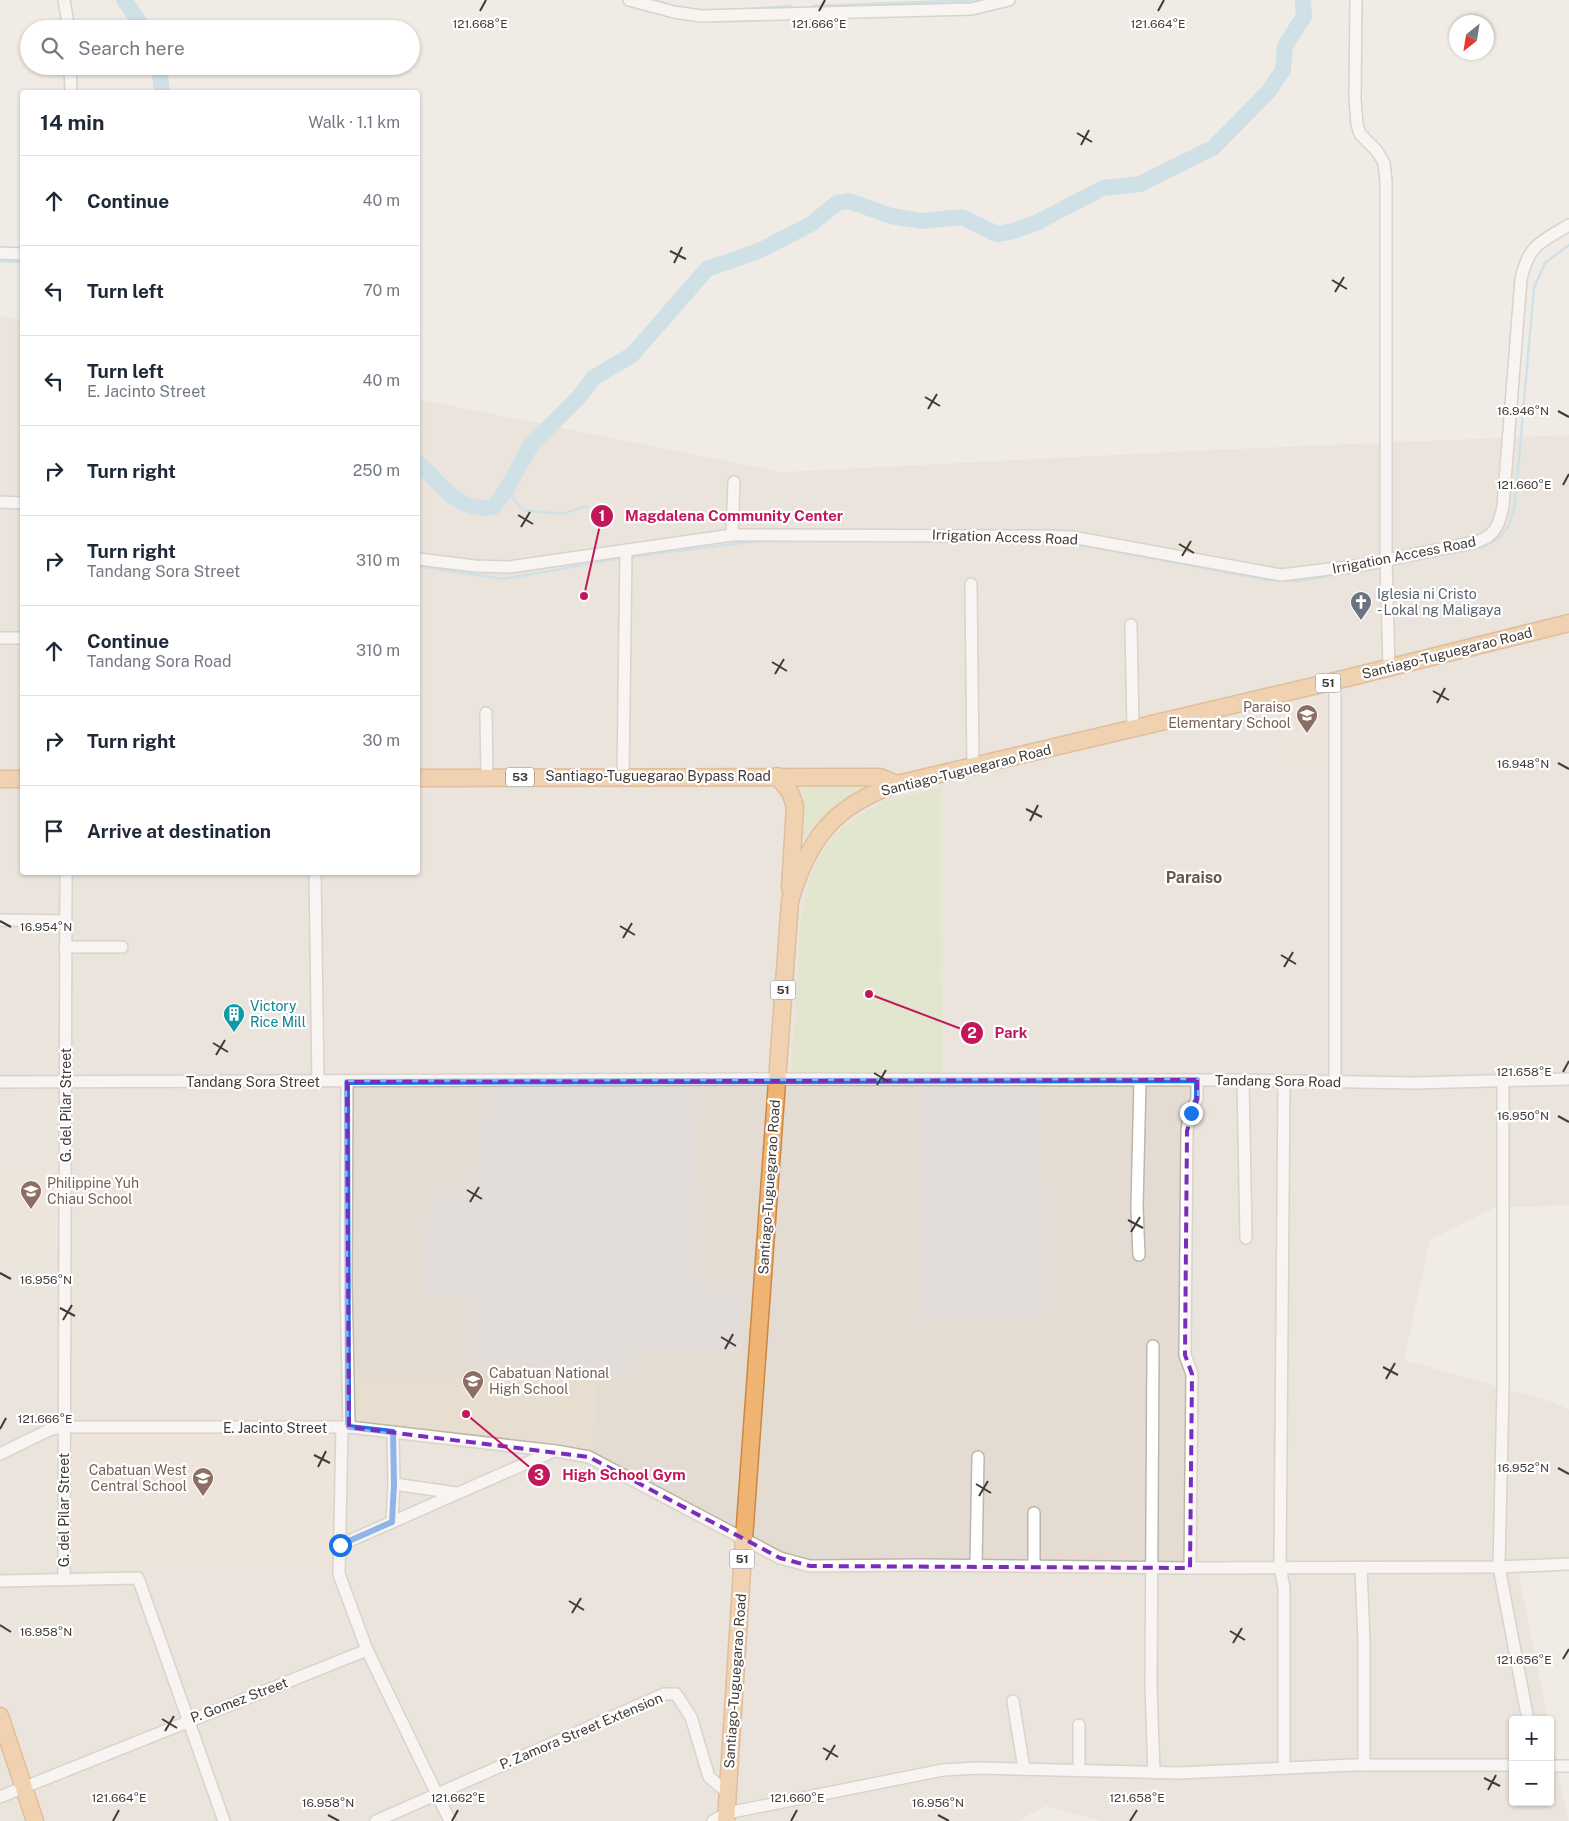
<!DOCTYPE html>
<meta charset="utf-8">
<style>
:root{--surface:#fff;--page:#f6f6f7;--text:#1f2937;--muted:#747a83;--line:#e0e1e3}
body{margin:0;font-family:"Public Sans",sans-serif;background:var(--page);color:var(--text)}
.controls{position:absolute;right:15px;bottom:15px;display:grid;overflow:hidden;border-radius:5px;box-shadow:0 1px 4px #0004}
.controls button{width:45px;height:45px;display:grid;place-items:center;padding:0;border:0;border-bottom:1px solid var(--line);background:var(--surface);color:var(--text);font:25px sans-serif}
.compass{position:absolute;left:1449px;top:15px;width:45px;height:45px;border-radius:50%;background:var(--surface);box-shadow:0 1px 4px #0004;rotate:210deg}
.stop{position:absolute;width:15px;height:15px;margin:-11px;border:4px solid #1a73e8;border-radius:50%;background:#fff}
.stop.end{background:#1a73e8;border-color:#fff;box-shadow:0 1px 5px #0008}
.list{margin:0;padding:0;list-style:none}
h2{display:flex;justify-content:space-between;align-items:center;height:65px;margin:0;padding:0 20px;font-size:21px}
h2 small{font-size:16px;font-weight:400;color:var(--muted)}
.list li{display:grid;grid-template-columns:32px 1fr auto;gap:15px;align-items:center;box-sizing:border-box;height:90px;padding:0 20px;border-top:1px solid var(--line)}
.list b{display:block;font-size:19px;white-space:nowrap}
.list p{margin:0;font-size:16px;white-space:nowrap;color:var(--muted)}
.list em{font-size:16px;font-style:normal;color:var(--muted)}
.icon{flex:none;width:28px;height:28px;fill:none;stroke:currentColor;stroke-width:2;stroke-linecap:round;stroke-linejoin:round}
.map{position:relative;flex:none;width:1569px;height:1821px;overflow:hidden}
.search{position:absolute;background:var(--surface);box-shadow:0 1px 4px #0004;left:20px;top:20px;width:400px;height:55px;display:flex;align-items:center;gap:12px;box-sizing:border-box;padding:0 18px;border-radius:28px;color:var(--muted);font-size:19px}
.panel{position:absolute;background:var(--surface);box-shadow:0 1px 4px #0004;left:20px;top:90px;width:400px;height:785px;border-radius:5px}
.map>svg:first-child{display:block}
.residential{fill:#e4dcd3}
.industrial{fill:#e3ddda}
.education{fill:#e8ded0}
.green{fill:#d2e1b1}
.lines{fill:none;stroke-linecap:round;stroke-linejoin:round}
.stream{stroke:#a6d6e8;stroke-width:2.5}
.river{stroke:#a6d6e8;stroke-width:16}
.minor-casing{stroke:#beb5ab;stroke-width:14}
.highway-casing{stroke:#cc8743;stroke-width:19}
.minor{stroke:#fff;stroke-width:11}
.highway{stroke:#efb471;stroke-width:16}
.route{stroke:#1a73e8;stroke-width:6}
.marked{fill:none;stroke:#7b2cbf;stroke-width:4;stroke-dasharray:10 6;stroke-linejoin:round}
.ticks{fill:none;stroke:#423b35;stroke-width:2}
.labels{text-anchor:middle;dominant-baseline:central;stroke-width:4.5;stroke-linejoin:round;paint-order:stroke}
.shield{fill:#fff;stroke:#7b7672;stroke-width:1}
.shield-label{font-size:12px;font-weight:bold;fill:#423b35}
.street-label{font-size:14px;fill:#423b35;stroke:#fff}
.worship-label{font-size:14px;fill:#5b616d;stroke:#fff;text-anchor:start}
.education-label{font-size:14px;fill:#785e54;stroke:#fff;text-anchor:end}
.culture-label{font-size:14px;fill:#0d838f;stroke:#fff;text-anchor:start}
.quarter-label{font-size:16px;font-weight:bold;fill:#64584d;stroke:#fff}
.ticks-label{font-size:12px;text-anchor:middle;fill:#423b35;stroke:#fff;stroke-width:4.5;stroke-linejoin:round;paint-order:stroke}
.leader{fill:none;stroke:#c2185b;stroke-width:2}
.callout-dot{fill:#c2185b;stroke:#fff;stroke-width:2}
.mark-label{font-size:15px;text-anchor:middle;font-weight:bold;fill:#fff}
.callout-label{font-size:15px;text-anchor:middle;font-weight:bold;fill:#c2185b;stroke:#fff;stroke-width:4.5;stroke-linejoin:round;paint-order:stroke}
</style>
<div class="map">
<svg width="1569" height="1821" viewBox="0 0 1569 1821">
<rect width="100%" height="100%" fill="#f0ebe5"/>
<path class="residential" d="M 0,316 L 22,320 L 22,872 L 418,872 L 418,399 L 782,472 L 1211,450 L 1569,435 L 1569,1205 L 1494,1208 L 1430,1240 L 1404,1360 L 1553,1402 L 1569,1410 L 1569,1568 L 1519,1574 L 1548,1720 L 1513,1720 L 1513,1802 L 1550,1802 L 1550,1730 L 1568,1821 L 1101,1821 L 1046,1806 L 1018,1821 L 0,1821 Z"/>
<g class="industrial">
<path d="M 591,1083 L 691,1087 L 695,1183 L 701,1184 L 702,1283 L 746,1283 L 742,1351 L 638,1351 L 636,1378 L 585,1373 L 540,1373 L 538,1363 L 470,1364 L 465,1357 L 469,1299 L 428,1297 L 425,1292 L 425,1243 L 430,1187 L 475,1185 L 484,1084 Z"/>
<path d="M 917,1087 L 1042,1087 L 1044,1322 L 920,1319 Z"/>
</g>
<g class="education">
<path d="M 1331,693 L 1330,764 L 1284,765 L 1284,704 Z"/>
<path d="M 59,1164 L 63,1249 L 0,1259 L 0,1171 Z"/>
<path d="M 351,1378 L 597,1379 L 592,1452 L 350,1422 Z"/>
<path d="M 334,1431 L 335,1569 L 76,1570 L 72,1563 L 71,1432 Z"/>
</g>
<g class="green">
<path d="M 804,786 L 878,786 C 844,798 818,813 801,846 L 803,802 L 800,793 Z"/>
<path d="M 941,787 L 942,1075 L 791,1074 C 793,1040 796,1006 798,971 C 802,905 802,847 868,810 C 890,798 917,794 941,787 Z"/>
</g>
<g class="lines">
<g class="stream">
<path d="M 654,0 L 667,4"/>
<path d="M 813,6 L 981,0"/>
<path d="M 734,10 L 792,6"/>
<path d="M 0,261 L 22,262"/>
<path d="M 511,482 L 513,498 L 523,510 L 561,514 L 588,506"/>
<path d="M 912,541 L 1055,543 L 1087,546 L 1267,580 L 1299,581 L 1344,573"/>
<path d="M 629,557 L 759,541"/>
<path d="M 1395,564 L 1479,548 C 1504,539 1510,529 1515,504 L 1534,288 L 1545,263 L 1569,245"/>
<path d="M 418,566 L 504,579 L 622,558"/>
</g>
<g class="river">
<path d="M 124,0 L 144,29"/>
<path d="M 159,66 L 162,92"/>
<path d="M 418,463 C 442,483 456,513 493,507 L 505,492 L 531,445 L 579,397 L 593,378 L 632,355 L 707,269 L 759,251 L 811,224 L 837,203 L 849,201 L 891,216 L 922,221 L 962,217 L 997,234 L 1014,231 L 1036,223 L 1103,188 L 1140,184 L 1213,148 L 1268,92 L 1283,70 L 1285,46 L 1304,16 L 1303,0"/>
</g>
<g class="minor-casing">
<g id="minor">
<path d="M 64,0 L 69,29"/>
<path d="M 629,0 L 674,12 L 701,16 L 972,9 L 1009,0"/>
<path d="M 1356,0 L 1355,99 L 1357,124 L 1360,134 L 1377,151 L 1384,163 L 1386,181 L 1386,559 L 1389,667"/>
<path d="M 70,66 L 71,92"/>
<path d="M 0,253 L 22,254"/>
<path d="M 0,502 L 22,503"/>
<path d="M 732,535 L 734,482"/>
<path d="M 418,559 L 475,566 L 509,567 L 732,535 L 1048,536 L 1072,537 L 1281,575 L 1363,565 L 1479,541 C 1496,535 1500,522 1503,506 L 1521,279 C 1529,244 1541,242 1569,225"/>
<path d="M 971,584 L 973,767"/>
<path d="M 1131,625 L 1133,729"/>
<path d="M 0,638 L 22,638"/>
<path d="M 486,713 L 487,777"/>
<path d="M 623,777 L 626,550"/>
<path d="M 315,872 L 318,1082"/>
<path d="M 0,920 L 66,921"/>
<path d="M 65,947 L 122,947"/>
<path d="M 1503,1079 L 1503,1387 L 1499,1567 L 1528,1720"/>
<path d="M 1243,1080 L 1246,1238"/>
<path d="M 1335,1081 L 1335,681"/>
<path d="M 0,1082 L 776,1079 L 1243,1080 L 1415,1083 L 1569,1079"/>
<path d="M 347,1082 L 346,1284 L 349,1427"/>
<path d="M 1139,1255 L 1137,1207 L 1140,1081"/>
<path d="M 1153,1346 L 1151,1686 L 1154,1773"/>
<path d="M 342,1428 L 339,1574 L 367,1650 L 450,1821"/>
<path d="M 0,1454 L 51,1429 L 64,1427 L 349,1427 L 556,1451 L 589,1457 L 780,1558 L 810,1566 L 919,1565 L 1190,1568 L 1499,1567 L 1569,1564"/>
<path d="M 394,1484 L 456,1493"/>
<path d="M 392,1522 L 394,1484 L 393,1432"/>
<path d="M 340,1545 L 554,1451"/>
<path d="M 976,1565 L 978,1457"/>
<path d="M 1034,1566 L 1034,1513"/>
<path d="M 1361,1567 L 1364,1641 L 1364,1765"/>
<path d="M 1190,1568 L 1192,1374 L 1185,1355 L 1187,1131 L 1189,1117 L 1197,1099 L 1197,1080"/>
<path d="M 64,1578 L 66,872"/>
<path d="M 0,1581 L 138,1578 L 224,1821"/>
<path d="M 1013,1701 L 1024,1769"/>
<path d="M 1079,1725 L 1079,1771"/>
<path d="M 1550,1766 L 1569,1766"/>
<path d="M 1284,1768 L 1284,1588 L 1280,1567 L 1284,1082"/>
<path d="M 0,1797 L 367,1650"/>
<path d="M 376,1821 L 664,1694 L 676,1694 L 691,1717 L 709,1777 L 728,1793"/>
<path d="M 713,1821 L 727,1813 L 943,1770 L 978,1768 L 1179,1773 L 1353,1765 L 1513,1765"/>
</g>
</g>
<g class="highway-casing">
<g id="highway">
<path d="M 777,776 L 790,792 L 795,806 L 790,888"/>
<path d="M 418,778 L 880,777 L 897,784"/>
<path d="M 0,779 L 22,779"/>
<path d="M 0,1716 L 35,1821"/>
<path d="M 726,1821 L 744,1539 L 790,901 C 808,839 834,805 897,784 L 1335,681 L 1569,623"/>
</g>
</g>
<use href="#minor" class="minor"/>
<use href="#highway" class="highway"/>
</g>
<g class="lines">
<path class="route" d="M 340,1545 L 392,1522 L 394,1484 L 393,1432 L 349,1427 L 348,1423 L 347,1082 L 1197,1080 L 1197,1099 L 1191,1113"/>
</g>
<path d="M0 0H1569V1821H0ZM 1197,1080 L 1197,1099 L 1187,1131 L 1185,1355 L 1192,1374 L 1190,1568 L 810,1566 L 780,1558 L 589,1457 L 349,1427 L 347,1082 Z" fill="#f0ebe5" fill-opacity=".55" fill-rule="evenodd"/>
<path class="marked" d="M 1197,1080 L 1197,1099 L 1187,1131 L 1185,1355 L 1192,1374 L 1190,1568 L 810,1566 L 780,1558 L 589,1457 L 349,1427 L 347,1082 Z"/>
<path class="ticks" d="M 480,11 L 486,0M 819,11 L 825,0M 1158,11 L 1164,0M 1077,133 L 1092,142M 1081,145 L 1089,130M 670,251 L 686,259M 674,263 L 682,247M 1332,280 L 1347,289M 1335,292 L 1344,277M 925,397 L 940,406M 928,409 L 937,394M 1558,411 L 1569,417M 1563,485 L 1569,474M 518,515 L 533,524M 521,527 L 530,512M 1179,544 L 1194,553M 1182,556 L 1191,541M 772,662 L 787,671M 775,674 L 784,659M 1433,691 L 1449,700M 1437,703 L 1445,688M 1558,763 L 1569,769M 1026,809 L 1042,817M 1030,821 L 1038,805M 0,921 L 11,927M 620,926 L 635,935M 623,938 L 632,923M 1281,955 L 1296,964M 1284,967 L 1293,952M 213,1043 L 228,1052M 216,1055 L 225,1040M 1563,1072 L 1569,1061M 874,1073 L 889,1082M 877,1085 L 886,1070M 1558,1116 L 1569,1122M 467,1190 L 482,1199M 470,1202 L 479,1187M 1128,1220 L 1143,1228M 1131,1232 L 1140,1217M 0,1273 L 11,1279M 60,1308 L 75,1316M 63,1320 L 72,1305M 721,1337 L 736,1346M 725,1349 L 733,1334M 1383,1367 L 1398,1375M 1386,1379 L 1395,1363M 0,1429 L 6,1418M 314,1455 L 330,1463M 318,1467 L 326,1451M 1558,1468 L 1569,1474M 976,1484 L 991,1493M 979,1496 L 988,1481M 569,1601 L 584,1610M 572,1613 L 581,1598M 0,1625 L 11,1632M 1230,1631 L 1245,1640M 1233,1643 L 1242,1628M 1563,1659 L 1569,1649M 162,1719 L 177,1728M 165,1731 L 174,1716M 823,1748 L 838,1757M 826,1760 L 835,1745M 1484,1778 L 1500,1786M 1488,1790 L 1496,1775M 328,1815 L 339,1821M 938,1815 L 949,1821M 113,1821 L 119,1810M 452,1821 L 458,1810M 791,1821 L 797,1810M 1130,1821 L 1137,1810"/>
<defs>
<g id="church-pin" transform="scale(1.125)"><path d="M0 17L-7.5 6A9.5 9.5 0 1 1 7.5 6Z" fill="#6b7280" stroke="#fff"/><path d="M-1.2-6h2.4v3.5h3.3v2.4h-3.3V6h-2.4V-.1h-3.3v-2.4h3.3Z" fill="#fff"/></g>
<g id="school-pin" transform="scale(1.125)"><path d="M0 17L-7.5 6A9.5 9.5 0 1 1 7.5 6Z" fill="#8d6e63" stroke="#fff"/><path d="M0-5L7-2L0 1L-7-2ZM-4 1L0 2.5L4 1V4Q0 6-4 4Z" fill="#fff"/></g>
<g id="building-pin" transform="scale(1.125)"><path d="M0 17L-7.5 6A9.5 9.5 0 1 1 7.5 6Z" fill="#0f9aa8" stroke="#fff"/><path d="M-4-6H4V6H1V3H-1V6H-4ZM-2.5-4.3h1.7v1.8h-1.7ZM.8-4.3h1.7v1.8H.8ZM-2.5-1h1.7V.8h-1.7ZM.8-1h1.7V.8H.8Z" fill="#fff"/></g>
</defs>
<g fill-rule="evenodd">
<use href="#church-pin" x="1361" y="602"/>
<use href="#school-pin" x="1307" y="715"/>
<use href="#building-pin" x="234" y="1014"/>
<use href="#school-pin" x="31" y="1191"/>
<use href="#school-pin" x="473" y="1381"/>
<use href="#school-pin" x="203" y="1478"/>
</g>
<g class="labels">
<g class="shield">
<rect x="1315.5" y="673.5" width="25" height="19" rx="4"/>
<rect x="506" y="767.5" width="28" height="19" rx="4"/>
<rect x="770.5" y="980.5" width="25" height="19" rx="4"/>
<rect x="729.5" y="1549.5" width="25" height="19" rx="4"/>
</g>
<g class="shield-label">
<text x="1328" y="683">51</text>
<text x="520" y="777">53</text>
<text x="783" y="990">51</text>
<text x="742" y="1559">51</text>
</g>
<g class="street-label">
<text transform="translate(1005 537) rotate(2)">Irrigation Access Road</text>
<text transform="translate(1404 555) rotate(-11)">Irrigation Access Road</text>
<text transform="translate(1447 653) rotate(-14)">Santiago-Tuguegarao Road</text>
<text transform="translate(966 770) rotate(-14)">Santiago-Tuguegarao Road</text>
<text x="658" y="776">Santiago-Tuguegarao Bypass Road</text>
<text transform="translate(1278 1081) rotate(1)">Tandang Sora Road</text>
<text x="253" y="1082">Tandang Sora Street</text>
<text transform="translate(66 1105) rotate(-90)">G. del Pilar Street</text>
<text transform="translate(769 1187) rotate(-86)">Santiago-Tuguegarao Road</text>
<text x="275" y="1428">E. Jacinto Street</text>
<text transform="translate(64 1510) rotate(-90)">G. del Pilar Street</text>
<text transform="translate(735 1681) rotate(-86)">Santiago-Tuguegarao Road</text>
<text transform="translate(239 1700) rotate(-21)">P. Gomez Street</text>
<text transform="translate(581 1731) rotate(-23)">P. Zamora Street Extension</text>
</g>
<g class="worship-label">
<text x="1377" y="594">Iglesia ni Cristo<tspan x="1377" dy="16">- Lokal ng Maligaya</tspan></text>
</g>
<g class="education-label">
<text x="1291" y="707">Paraiso<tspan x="1291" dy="16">Elementary School</tspan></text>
<text x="47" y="1183" text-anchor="start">Philippine Yuh<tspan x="47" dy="16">Chiau School</tspan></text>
<text x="489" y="1373" text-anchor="start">Cabatuan National<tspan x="489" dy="16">High School</tspan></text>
<text x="187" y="1470">Cabatuan West<tspan x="187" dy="16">Central School</tspan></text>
</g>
<g class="culture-label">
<text x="250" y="1006">Victory<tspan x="250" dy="16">Rice Mill</tspan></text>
</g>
<g class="quarter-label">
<text x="1194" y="877">Paraiso</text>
</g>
</g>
<g class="ticks-label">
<text x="480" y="28">121.668°E</text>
<text x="819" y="28">121.666°E</text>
<text x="1158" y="28">121.664°E</text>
<text x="1523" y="415">16.946°N</text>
<text x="1524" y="489">121.660°E</text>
<text x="1523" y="768">16.948°N</text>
<text x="46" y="931">16.954°N</text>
<text x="1524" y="1076">121.658°E</text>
<text x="1523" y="1120">16.950°N</text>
<text x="46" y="1284">16.956°N</text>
<text x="45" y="1423">121.666°E</text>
<text x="1523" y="1472">16.952°N</text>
<text x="46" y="1636">16.958°N</text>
<text x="1524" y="1664">121.656°E</text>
<text x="119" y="1802">121.664°E</text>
<text x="458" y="1802">121.662°E</text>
<text x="797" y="1802">121.660°E</text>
<text x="1137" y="1802">121.658°E</text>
<text x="328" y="1807">16.958°N</text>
<text x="938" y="1807">16.956°N</text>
</g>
<path class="leader" d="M584 596L602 516M869 994L972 1033M466 1414L539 1475"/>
<g class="callout-dot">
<circle cx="584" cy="596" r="5"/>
<circle cx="869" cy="994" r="5"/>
<circle cx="466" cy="1414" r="5"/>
<circle cx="602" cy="516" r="12"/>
<circle cx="972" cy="1033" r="12"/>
<circle cx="539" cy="1475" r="12"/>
</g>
<g class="mark-label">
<text x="602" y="521">1</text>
<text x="972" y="1038">2</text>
<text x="539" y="1480">3</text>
</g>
<g class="callout-label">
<text x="734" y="521">Magdalena Community Center</text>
<text x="1011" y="1038">Park</text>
<text x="624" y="1480">High School Gym</text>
</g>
</svg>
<div class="controls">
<button>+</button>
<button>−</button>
</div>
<svg class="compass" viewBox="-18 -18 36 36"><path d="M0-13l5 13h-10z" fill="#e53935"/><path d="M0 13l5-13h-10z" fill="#747a83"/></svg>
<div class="stop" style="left:340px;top:1545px"></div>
<div class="stop end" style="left:1191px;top:1113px"></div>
<div class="search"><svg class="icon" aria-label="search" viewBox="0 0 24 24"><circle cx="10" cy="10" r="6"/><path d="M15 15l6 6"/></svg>Search here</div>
<section class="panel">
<h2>14 min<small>Walk · 1.1 km</small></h2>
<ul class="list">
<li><svg class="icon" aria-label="ahead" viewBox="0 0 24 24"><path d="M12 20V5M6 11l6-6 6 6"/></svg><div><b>Continue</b></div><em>40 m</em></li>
<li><svg class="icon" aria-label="left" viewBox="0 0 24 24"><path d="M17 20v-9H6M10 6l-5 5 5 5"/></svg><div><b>Turn left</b></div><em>70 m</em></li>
<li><svg class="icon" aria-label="left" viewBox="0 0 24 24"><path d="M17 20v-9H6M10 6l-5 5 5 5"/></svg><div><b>Turn left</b><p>E. Jacinto Street</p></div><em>40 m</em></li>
<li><svg class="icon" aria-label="right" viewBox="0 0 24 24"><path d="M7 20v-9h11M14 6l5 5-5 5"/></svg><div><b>Turn right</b></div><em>250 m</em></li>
<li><svg class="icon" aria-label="right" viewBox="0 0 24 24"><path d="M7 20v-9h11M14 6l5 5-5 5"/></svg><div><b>Turn right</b><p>Tandang Sora Street</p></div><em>310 m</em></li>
<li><svg class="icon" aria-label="ahead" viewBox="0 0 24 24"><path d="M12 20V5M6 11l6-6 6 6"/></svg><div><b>Continue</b><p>Tandang Sora Road</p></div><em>310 m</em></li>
<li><svg class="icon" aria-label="right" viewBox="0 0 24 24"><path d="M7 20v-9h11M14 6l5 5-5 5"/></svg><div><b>Turn right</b></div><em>30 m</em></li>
<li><svg class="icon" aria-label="arrive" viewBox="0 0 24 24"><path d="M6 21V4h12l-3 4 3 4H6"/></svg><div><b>Arrive at destination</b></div></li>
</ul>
</section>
</div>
